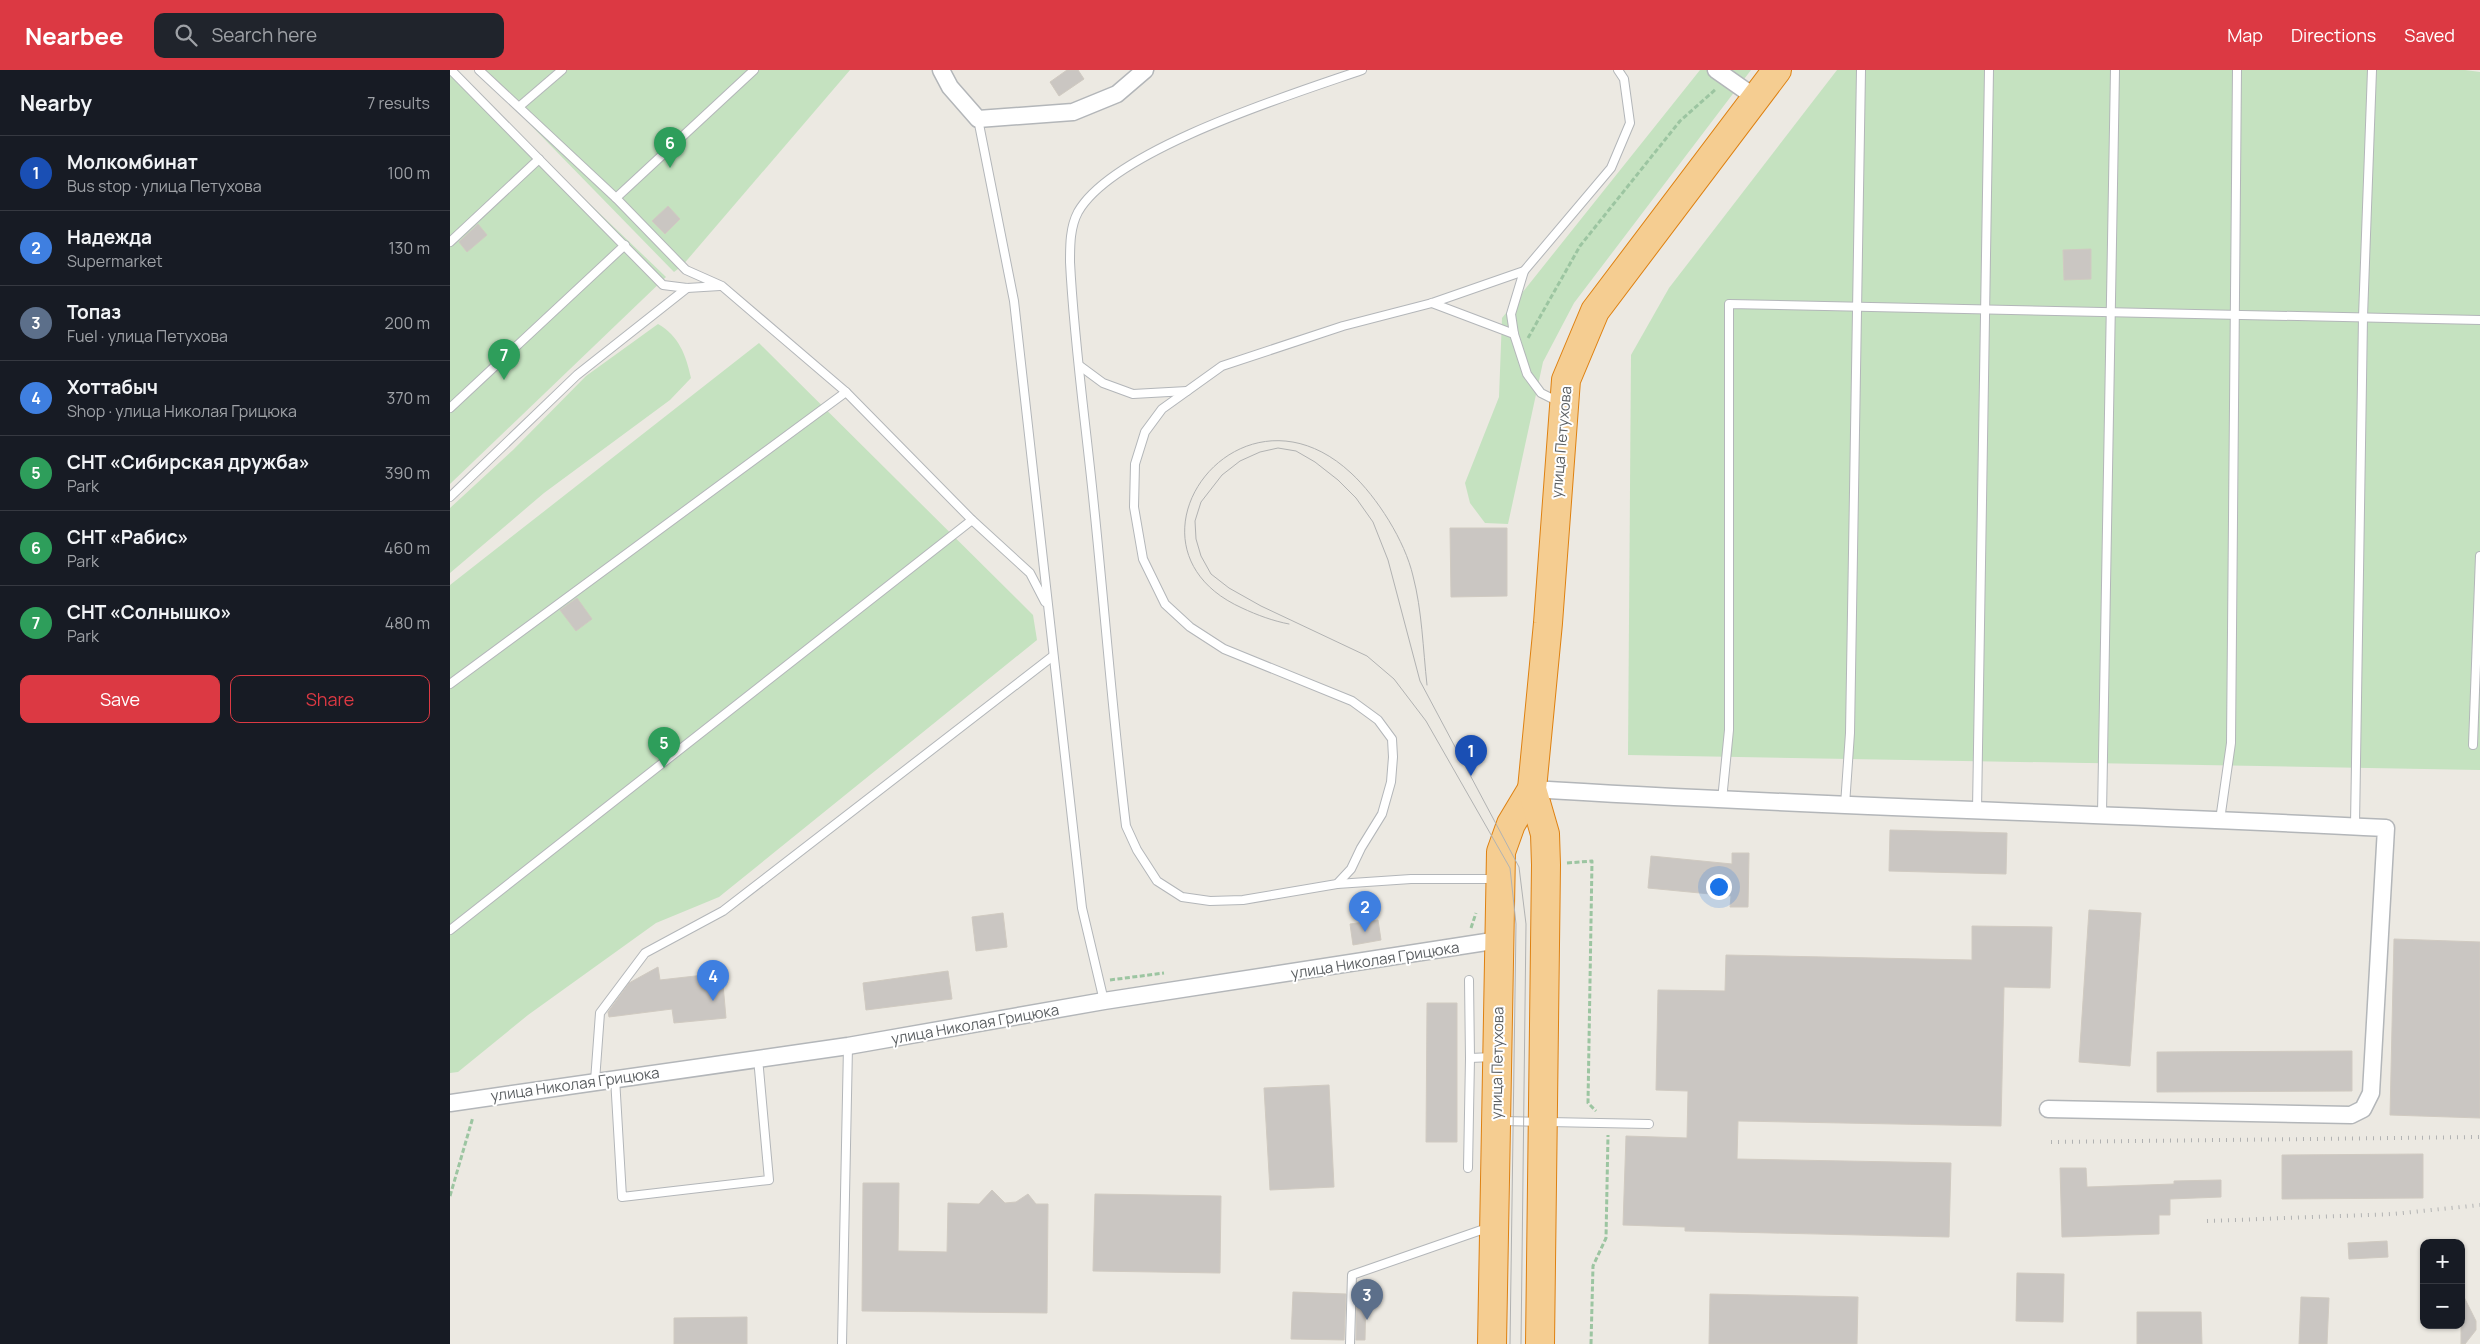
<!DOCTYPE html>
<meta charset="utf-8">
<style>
:root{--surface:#171b24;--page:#20242c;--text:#f1f3f6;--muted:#9ea1a6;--line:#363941;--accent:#dc3943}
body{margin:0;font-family:Manrope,sans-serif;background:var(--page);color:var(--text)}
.controls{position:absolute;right:15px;bottom:15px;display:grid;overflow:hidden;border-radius:10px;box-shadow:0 1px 4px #0004}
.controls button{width:45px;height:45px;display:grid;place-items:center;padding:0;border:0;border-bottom:1px solid var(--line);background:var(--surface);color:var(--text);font:25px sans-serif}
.you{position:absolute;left:1268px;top:816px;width:18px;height:18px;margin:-12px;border:4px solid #fff;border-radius:50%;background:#1a73e8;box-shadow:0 0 0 8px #1a73e833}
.badge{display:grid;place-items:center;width:32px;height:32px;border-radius:50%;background:var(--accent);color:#fff;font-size:16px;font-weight:700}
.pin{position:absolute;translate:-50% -41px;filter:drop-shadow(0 1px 2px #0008)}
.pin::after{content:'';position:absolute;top:26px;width:18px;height:15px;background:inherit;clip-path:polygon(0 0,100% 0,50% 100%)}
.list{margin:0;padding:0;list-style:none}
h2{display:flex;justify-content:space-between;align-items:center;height:65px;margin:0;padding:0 20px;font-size:21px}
h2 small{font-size:16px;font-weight:400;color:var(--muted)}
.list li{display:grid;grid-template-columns:32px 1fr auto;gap:15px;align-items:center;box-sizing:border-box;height:75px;padding:0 20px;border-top:1px solid var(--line)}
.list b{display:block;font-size:19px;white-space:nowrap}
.list p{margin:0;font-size:16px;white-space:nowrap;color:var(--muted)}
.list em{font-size:16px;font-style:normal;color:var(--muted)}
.actions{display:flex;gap:10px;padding:15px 20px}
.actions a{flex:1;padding:11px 0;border:1px solid var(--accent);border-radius:10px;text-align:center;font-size:18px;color:var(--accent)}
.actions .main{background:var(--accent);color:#fff}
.icon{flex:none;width:28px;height:28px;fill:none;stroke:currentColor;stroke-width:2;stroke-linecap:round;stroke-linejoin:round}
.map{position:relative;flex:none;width:2030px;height:1274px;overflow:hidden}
header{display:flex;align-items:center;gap:30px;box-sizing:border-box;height:70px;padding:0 25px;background:var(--accent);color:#fff}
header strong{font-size:24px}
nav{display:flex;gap:28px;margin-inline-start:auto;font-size:18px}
.search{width:350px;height:45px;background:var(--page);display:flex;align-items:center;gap:12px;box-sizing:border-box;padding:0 18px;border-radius:10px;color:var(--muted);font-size:19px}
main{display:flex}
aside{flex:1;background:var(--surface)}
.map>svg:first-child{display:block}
.green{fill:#c5e2c0}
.building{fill:#cac6c2;stroke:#d0cac1}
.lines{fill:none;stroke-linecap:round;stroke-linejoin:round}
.lane-casing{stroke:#b3b6b9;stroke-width:10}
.street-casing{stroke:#b3b6b9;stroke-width:19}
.highway-casing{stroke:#de8111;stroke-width:30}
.path{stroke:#9cc5a1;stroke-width:3;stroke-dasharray:5 2.5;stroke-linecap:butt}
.lane{stroke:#fff;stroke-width:8}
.street{stroke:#fff;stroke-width:16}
.highway{stroke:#f5cd91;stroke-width:28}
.tram{stroke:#b1b2b2;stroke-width:1}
.rail{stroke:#b1b2b2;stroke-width:4;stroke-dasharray:1 6;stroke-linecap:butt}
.labels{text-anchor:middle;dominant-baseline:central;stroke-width:4;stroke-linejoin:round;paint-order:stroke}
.street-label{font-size:15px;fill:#5b5f62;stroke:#fff}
</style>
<header>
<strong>Nearbee</strong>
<div class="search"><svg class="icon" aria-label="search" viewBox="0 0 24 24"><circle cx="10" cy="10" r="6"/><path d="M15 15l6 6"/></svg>Search here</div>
<nav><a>Map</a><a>Directions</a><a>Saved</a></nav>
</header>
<main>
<aside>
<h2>Nearby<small>7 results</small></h2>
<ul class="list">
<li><span class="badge" style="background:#1a4fb4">1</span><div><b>Молкомбинат</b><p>Bus stop · улица Петухова</p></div><em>100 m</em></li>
<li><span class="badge" style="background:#3f7fe0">2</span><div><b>Надежда</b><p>Supermarket</p></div><em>130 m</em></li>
<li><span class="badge" style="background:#5c6f8a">3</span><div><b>Топаз</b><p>Fuel · улица Петухова</p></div><em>200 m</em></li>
<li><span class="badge" style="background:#3f7fe0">4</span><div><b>Хоттабыч</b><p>Shop · улица Николая Грицюка</p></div><em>370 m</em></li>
<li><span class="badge" style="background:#2e9e5b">5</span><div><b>СНТ «Сибирская дружба»</b><p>Park</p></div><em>390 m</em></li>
<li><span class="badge" style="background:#2e9e5b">6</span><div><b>СНТ «Рабис»</b><p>Park</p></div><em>460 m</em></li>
<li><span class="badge" style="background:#2e9e5b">7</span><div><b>СНТ «Солнышко»</b><p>Park</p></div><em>480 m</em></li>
</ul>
<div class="actions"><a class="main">Save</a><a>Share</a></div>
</aside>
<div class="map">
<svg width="2030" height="1274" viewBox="0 0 2030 1274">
<rect width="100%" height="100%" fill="#ece9e2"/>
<g class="green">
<path d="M 0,0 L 216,207 L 0,414 Z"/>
<path d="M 27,0 L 400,0 L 232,196 L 224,202 Z"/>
<path d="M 1250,0 L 1301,0 L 1124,233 L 1093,292 L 1058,454 L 1035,453 L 1020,433 L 1015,413 L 1049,327 L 1052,248 Z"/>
<path d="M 1387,0 L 2015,0 L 2030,2 L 2030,700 L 1178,685 L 1181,285 L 1219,218 Z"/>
<path d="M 208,254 C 229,266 236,285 241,308 L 220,330 L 94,423 L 0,503 L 0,438 L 63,380 L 136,306 Z"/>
<path d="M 309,273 L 583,545 L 587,570 L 269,827 L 206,853 L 78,945 L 8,1002 L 0,1003 L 0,515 Z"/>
</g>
<g class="building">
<path d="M 617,0 L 628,0 L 634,9 L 609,26 L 600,12 Z"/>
<path d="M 218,136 L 230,149 L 215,164 L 202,151 Z"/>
<path d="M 28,154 L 37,165 L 17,182 L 9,172 Z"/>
<path d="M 1641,179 L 1641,209 L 1614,210 L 1613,180 Z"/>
<path d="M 1000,458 L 1057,458 L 1057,526 L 1001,527 Z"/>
<path d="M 127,528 L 142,549 L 126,561 L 110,540 Z"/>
<path d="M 1440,760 L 1557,763 L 1556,804 L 1439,801 Z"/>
<path d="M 1282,783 L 1299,783 L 1298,837 L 1280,837 L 1281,826 L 1198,818 L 1201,786 L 1282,794 Z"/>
<path d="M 1639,840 L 1691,843 L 1680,996 L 1629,992 Z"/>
<path d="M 553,843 L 557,877 L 526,881 L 522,847 Z"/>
<path d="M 928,850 L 931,870 L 903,875 L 900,854 Z"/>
<path d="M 1522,856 L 1602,857 L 1600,918 L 1554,917 L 1551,1056 L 1288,1051 L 1287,1089 L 1501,1093 L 1499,1167 L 1235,1161 L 1235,1157 L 1173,1155 L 1176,1066 L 1237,1068 L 1238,1021 L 1206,1020 L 1208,920 L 1275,921 L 1276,885 L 1522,890 Z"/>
<path d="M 1944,869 L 2030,872 L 2030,1048 L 1940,1045 Z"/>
<path d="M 208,897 L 210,910 L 272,903 L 276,948 L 224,953 L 222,939 L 159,947 L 158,942 L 179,913 Z"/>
<path d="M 498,901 L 502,929 L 416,940 L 413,913 Z"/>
<path d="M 977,933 L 1007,933 L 1007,1072 L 976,1072 Z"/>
<path d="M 1902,981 L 1902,1021 L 1707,1022 L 1707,982 Z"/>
<path d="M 879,1015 L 884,1117 L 820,1120 L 814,1018 Z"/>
<path d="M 1973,1084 L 1973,1128 L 1832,1129 L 1832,1085 Z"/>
<path d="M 1610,1098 L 1636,1098 L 1637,1117 L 1724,1114 L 1724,1111 L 1771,1110 L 1771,1127 L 1720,1129 L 1720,1145 L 1709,1145 L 1709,1164 L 1612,1167 Z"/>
<path d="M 413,1113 L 449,1113 L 448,1181 L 497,1182 L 498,1133 L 529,1134 L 542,1120 L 555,1133 L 566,1132 L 578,1124 L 586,1134 L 598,1134 L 597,1243 L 412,1241 Z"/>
<path d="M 645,1124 L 771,1126 L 770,1203 L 643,1201 Z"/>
<path d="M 1937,1171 L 1938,1187 L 1899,1189 L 1898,1173 Z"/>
<path d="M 1567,1203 L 1614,1204 L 1613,1252 L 1566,1251 Z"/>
<path d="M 2011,1221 L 2026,1251 L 2026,1260 L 2015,1274 L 2011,1274 Z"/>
<path d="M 843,1222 L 896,1224 L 894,1270 L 841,1269 Z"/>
<path d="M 907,1224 L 916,1224 L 915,1270 L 906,1270 Z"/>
<path d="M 1260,1224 L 1408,1227 L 1407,1274 L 1259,1274 Z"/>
<path d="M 1851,1227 L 1879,1228 L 1877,1274 L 1849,1274 Z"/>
<path d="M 1687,1242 L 1751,1242 L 1752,1274 L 1687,1274 Z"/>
<path d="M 297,1247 L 297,1274 L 224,1274 L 224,1248 Z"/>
</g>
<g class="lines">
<g class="lane-casing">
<g id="lane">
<path d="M 1,0 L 213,215 L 237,218 L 270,216"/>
<path d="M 29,0 L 166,128 L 236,200 L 272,216 L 396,322 L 522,450 L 580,503 L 595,532"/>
<path d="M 912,0 C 843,24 664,79 628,142 C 620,157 620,175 620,192 C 624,273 636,355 644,436 C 655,543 663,649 676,756 L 687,780 L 707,811 L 732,827 L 760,831 L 793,830 L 887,814 L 901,799 L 911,778 L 932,744 L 941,712 L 943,687 L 942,669 L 928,650 L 902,631 L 774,579 L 740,557 L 715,534 L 693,489 L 684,437 L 685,394 L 695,362 L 712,339 L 772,296 L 893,256 L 982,233 L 1074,201 L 1161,98 L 1180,53 L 1174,9 L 1168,0"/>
<path d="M 70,36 L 112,0"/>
<path d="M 528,49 L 564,231 L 632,838 L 654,931"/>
<path d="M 166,128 L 304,0"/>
<path d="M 0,172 L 89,89"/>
<path d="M 1074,201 L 1061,244 L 1064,264 L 1077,304 L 1091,323 L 1109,332"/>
<path d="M 982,233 L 1064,264"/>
<path d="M 630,296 L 653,313 L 683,324 L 737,321"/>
<path d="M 0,338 L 175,175"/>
<path d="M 0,427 L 127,305 L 237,218"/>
<path d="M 0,614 L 396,322"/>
<path d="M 2023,675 L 2030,486"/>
<path d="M 1272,730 L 1279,660 L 1279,234 L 2030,250"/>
<path d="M 1395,735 L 1400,663 L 1411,0"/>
<path d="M 1527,740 L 1539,0"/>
<path d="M 1652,744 L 1665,0"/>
<path d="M 1770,750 L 1781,673 L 1787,0"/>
<path d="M 1905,756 L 1913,247 L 1922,0"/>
<path d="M 887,814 L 961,809 L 1045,809"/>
<path d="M 0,860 L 522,450"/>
<path d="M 1020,988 L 1043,987"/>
<path d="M 165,1008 L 172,1127 L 319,1110 L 308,988"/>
<path d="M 145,1011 L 150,943 L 195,883 L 273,841 L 603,586"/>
<path d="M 1051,1051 L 1199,1054"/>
<path d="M 1018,1098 L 1020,988 L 1019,910"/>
<path d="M 392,1274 L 398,976"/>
<path d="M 900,1274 L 902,1205 L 1040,1157"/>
</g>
</g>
<g class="street-casing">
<g id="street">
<path d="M 491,0 L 500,17 L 528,49 L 623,42 L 667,24 L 695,0"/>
<path d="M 1266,0 L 1306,28"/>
<path d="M 1082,719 C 1367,737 1651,743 1936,758 L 1921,1023 L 1913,1039 L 1901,1045 L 1598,1039"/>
<path d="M 0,1033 L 398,976 L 654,931 L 1049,870"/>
</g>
</g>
<g class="highway-casing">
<g id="highway">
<path d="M 1042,1274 L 1051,782 L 1061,754 L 1082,719"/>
<path d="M 1090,1274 L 1096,795 L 1095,764 L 1082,719 L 1098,553 L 1116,310 L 1145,241 L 1327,0"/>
</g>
</g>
<g class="path">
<path d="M 1078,268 L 1130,176 L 1230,51 L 1266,19"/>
<path d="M 1117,793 L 1142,791 L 1138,1033 L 1146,1041"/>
<path d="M 1021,858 L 1026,843"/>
<path d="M 660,910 L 714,903"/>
<path d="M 0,1126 L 23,1047"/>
<path d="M 1141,1274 L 1143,1196 L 1156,1168 L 1158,1065"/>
</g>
<use href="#lane" class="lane"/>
<use href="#street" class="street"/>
<use href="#highway" class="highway"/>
<g class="tram">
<path d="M 839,554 C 823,551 807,545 792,538 C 657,477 788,298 901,403 C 927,427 955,471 963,506 C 972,540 973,579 977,615"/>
<path d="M 1060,1274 L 1066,854 L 1060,798 L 976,651 L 944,609 L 917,586 L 811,536 L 779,518 L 761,504 L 751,486 L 746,469 L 745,451 L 751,432 L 772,405 L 790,391 L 810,382 L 828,378 L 846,381 L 865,392 L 888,410 L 906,428 L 923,452 L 938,490 L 970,611 L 1069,797 L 1076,854 L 1071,1274"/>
</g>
<g class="rail">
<path d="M 1601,1072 L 2030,1067"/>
<path d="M 1757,1151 L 1943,1144 L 2030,1135"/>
</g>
</g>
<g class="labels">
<g class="street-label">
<text transform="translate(1111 372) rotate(-85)">улица Петухова</text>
<text transform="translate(925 890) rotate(-9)">улица Николая Грицюка</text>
<text transform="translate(525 954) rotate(-10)">улица Николая Грицюка</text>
<text transform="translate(1047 993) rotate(-89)">улица Петухова</text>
<text transform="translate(125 1014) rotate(-8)">улица Николая Грицюка</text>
</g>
</g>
</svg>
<div class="controls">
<button>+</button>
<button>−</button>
</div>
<div class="you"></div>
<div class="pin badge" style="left:1021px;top:706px;background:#1a4fb4">1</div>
<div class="pin badge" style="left:915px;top:862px;background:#3f7fe0">2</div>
<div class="pin badge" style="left:917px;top:1250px;background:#5c6f8a">3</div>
<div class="pin badge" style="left:263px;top:931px;background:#3f7fe0">4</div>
<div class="pin badge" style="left:214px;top:698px;background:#2e9e5b">5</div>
<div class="pin badge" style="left:220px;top:98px;background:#2e9e5b">6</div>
<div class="pin badge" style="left:54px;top:310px;background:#2e9e5b">7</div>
</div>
</main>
